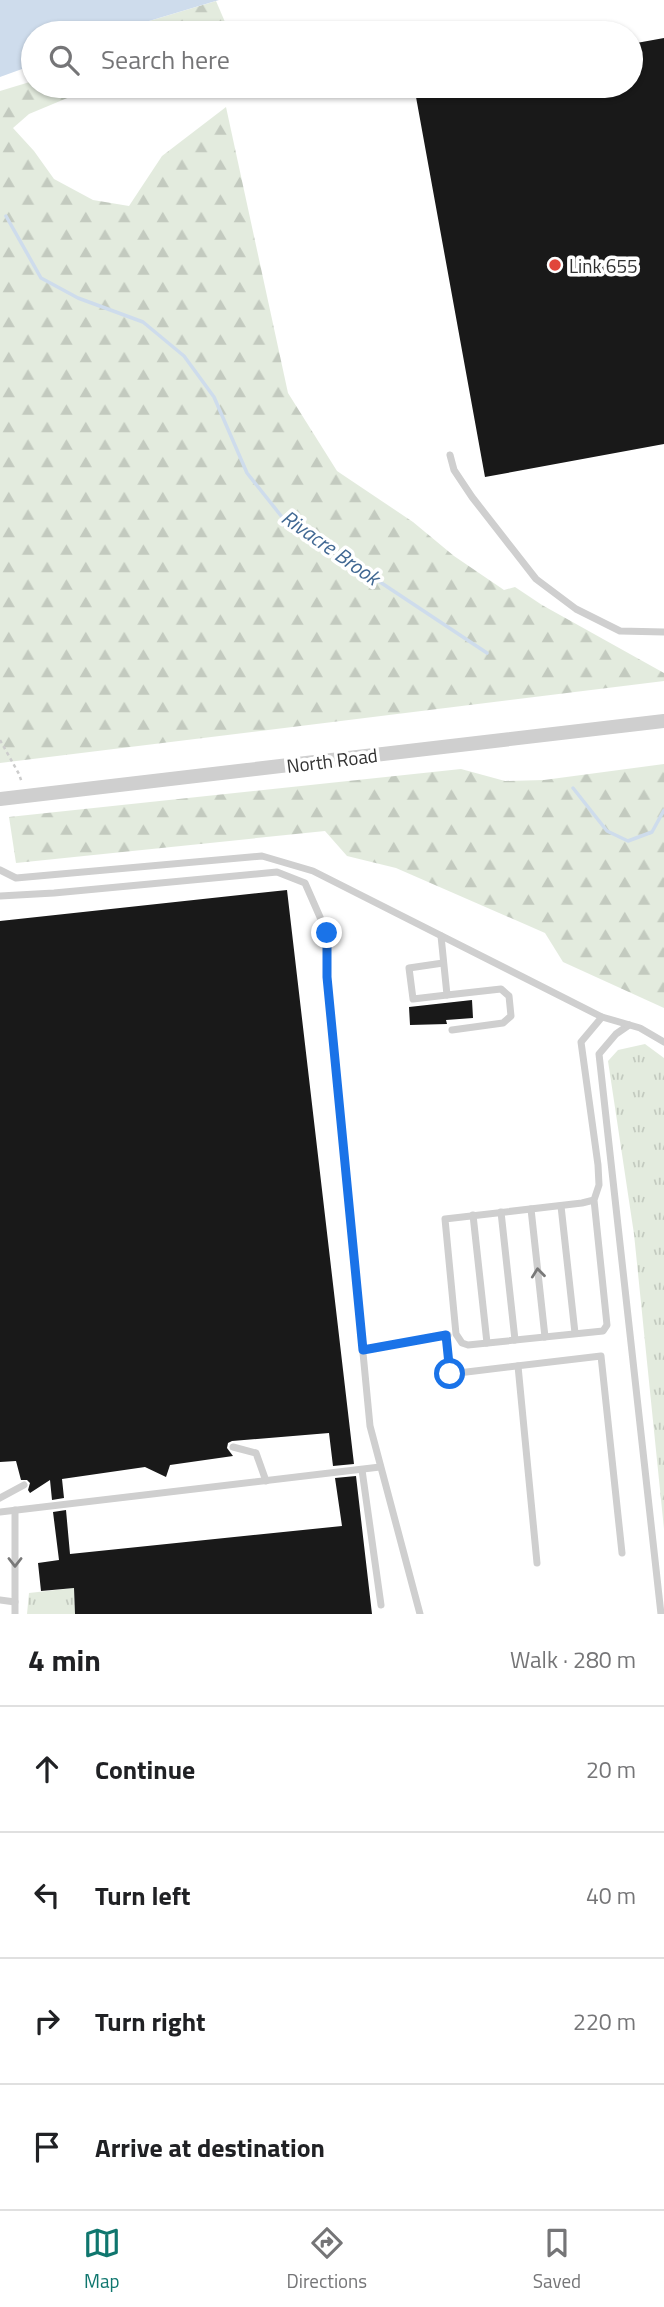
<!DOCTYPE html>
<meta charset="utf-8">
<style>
:root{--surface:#fff;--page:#f6f6f6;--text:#202124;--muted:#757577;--line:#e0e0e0;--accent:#0f766e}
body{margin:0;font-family:"Titillium Web",sans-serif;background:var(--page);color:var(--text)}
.stop{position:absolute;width:21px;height:21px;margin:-16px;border:5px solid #1a73e8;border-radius:50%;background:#fff}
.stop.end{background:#1a73e8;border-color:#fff;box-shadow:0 2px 7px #0008}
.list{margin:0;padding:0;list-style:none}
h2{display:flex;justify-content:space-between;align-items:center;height:91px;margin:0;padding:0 28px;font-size:30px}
h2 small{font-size:23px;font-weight:400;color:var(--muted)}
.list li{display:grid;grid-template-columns:46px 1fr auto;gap:21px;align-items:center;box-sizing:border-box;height:126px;padding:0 28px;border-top:2px solid var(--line)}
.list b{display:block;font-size:26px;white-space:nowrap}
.list em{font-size:23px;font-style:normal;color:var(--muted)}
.icon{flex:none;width:38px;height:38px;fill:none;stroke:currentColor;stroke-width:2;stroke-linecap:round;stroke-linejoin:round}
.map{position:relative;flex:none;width:664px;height:1614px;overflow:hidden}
.search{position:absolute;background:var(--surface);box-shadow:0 2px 5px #0004;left:21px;right:21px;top:21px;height:77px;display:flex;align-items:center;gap:18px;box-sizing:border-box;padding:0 24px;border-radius:38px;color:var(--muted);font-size:26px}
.sheet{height:595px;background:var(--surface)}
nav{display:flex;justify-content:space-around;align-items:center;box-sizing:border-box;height:98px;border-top:2px solid var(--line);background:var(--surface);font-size:19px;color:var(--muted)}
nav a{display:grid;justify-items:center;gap:4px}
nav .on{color:var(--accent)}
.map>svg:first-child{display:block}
.grass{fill:url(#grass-tufts)}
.forest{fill:url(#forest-firs)}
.water{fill:#cedcec}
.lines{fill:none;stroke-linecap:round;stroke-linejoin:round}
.stream{stroke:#cedcec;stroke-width:3.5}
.building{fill:#191919}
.path{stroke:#ccc;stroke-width:2.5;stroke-dasharray:3.5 3.5;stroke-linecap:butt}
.lane{stroke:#cfcfcf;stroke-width:7}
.street{stroke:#cfcfcf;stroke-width:14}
.oneway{stroke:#797979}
.route{stroke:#1a73e8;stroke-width:9}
.poi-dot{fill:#e1463b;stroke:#fff;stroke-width:2.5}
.labels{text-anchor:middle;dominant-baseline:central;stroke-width:7;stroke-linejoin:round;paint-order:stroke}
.poi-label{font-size:19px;fill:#323232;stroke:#fff;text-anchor:start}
.street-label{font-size:19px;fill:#323232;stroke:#fff}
.water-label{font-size:21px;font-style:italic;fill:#416893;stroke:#fff}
</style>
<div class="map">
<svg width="664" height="1614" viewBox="0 0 664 1614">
<defs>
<pattern id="grass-tufts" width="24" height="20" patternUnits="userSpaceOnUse" patternTransform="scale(1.75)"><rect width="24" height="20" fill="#e3ebde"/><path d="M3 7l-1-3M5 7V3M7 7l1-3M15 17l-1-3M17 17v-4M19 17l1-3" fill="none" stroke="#c3cabf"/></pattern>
<pattern id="forest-firs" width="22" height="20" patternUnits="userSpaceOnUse" patternTransform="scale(1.75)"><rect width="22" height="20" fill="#e3ebde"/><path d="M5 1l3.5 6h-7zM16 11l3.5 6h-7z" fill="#c3cabf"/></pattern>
</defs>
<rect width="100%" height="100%" fill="#fff"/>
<g class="grass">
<path d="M 645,1044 L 664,1058 L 664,1529 L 634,1234 L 608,1061 L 618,1050 Z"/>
<path d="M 74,1588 L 75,1614 L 27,1614 L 29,1593 Z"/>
</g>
<g class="forest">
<path d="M 216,1 L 225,22 L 202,33 L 109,33 Z"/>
<path d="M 33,81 L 33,86 L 96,86 L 29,114 L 13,128 L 34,151 L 54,179 L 93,200 L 129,206 L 162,156 L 226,107 L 288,393 L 337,471 L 413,522 L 454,556 L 504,590 L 515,587 L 542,605 L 664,673 L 664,681 L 0,763 L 0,91 Z"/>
<path d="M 664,764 L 664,1008 L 563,962 L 545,933 L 396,868 L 347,856 L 325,831 L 16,863 L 9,817 L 461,769 L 505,781 L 544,780 Z"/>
</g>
<path class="water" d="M 0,0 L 219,0 L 109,33 L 33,33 L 33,65 L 0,77 Z"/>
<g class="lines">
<g class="stream">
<path d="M 6,216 L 41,278 L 78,298 L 143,322 L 184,356 L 214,397 L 247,473 L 282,517 L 487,653"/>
<path d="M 573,788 L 607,831 L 628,841 L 652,832 L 664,810"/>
</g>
</g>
<g class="building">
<path d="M 664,38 L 664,444 L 485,477 L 414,86 L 631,86 L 631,44 Z"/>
<path d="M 287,890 L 354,1464 L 333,1466 L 329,1433 L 232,1441 L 228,1443 L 227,1448 L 233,1456 L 170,1465 L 166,1477 L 145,1467 L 62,1479 L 64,1498 L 52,1500 L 50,1480 L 30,1493 L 28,1490 L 30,1483 L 27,1480 L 21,1480 L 16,1461 L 0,1462 L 0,921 Z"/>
<path d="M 472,1000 L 473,1018 L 446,1020 L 447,1024 L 410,1025 L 409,1007 Z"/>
<path d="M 356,1476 L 372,1614 L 75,1614 L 74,1588 L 41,1591 L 38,1563 L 59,1560 L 53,1512 L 66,1510 L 70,1554 L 342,1526 L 335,1478 Z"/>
</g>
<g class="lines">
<path class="path" d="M 0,740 L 19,774 L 22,783"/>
<g class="lane">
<path d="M 450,455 L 454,470 L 472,497 L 536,579 L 576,609 L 620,631 L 664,632"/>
<path d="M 0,870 L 16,878 L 262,856 L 313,871 L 602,1017"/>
<path d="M 0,896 L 54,893 L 277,872 L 305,883 L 327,933 L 327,977 L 370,1426 L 420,1614"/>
<path d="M 441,936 L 447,995 L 501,989 L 509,996 L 511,1016 L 503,1023 L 452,1030"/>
<path d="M 443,963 L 409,968 L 413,999 L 447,995"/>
<path d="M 629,1025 L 616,1034 L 599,1054 L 661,1614"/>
<path d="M 594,1200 L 607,1325 L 603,1331 L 468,1345 L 462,1343 L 456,1334 L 445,1219 L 582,1203 L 594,1200 L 599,1185 L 598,1165 L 581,1042 L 602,1017 L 640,1028 L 664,1042"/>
<path d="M 561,1206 L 575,1333"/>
<path d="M 531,1209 L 545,1337"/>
<path d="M 501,1212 L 515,1340"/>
<path d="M 473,1215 L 487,1343"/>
<path d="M 446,1335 L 450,1374 L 601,1356 L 622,1553"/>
<path d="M 363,1350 L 448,1335"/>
<path d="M 518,1366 L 537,1563"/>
<path d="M 233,1447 L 256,1453 L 266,1481"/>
<path d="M 362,1470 L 381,1605"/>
<path d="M 0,1498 L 24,1485"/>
<path d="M 0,1512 L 380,1467"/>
<path d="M 0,1600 L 15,1602"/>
<path d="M 15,1614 L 15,1510"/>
</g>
<path class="street" d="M 0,799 L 664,721"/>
</g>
<defs><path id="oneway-chevron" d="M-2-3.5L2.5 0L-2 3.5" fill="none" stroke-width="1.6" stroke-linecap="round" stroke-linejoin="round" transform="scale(1.75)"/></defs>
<g class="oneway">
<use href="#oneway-chevron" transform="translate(538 1273) rotate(-96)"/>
<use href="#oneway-chevron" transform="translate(15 1562) rotate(90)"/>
</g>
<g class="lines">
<path class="route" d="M 327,933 L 327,977 L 363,1350 L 446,1335 L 450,1374"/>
</g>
<circle class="poi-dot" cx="555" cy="265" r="7"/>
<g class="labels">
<g class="poi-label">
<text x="569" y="265">Link 655</text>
</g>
<g class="street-label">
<text transform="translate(332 760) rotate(-7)">North Road</text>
</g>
<g class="water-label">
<text transform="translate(331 547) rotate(35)">Rivacre Brook</text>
</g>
</g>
</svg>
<div class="stop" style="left:450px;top:1374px"></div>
<div class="stop end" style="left:327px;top:933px"></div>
<div class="search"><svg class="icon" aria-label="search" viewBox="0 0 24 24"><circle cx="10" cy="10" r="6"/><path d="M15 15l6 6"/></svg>Search here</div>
</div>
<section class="sheet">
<h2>4 min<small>Walk · 280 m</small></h2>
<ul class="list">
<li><svg class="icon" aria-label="ahead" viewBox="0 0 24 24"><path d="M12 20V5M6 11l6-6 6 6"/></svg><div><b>Continue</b></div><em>20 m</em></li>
<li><svg class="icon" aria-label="left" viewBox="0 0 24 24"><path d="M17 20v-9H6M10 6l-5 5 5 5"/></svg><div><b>Turn left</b></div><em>40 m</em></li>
<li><svg class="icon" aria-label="right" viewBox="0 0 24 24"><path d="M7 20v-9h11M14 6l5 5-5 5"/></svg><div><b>Turn right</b></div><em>220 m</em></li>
<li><svg class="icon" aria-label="arrive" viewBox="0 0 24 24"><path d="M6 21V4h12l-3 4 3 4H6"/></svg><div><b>Arrive at destination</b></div></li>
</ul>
</section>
<nav>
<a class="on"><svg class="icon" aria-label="map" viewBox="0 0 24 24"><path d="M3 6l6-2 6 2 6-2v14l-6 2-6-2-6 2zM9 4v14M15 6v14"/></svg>Map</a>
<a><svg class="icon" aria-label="directions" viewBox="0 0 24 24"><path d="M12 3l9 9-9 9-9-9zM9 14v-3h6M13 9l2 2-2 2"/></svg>Directions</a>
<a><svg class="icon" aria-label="saved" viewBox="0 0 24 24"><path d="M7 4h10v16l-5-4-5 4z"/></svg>Saved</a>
</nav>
